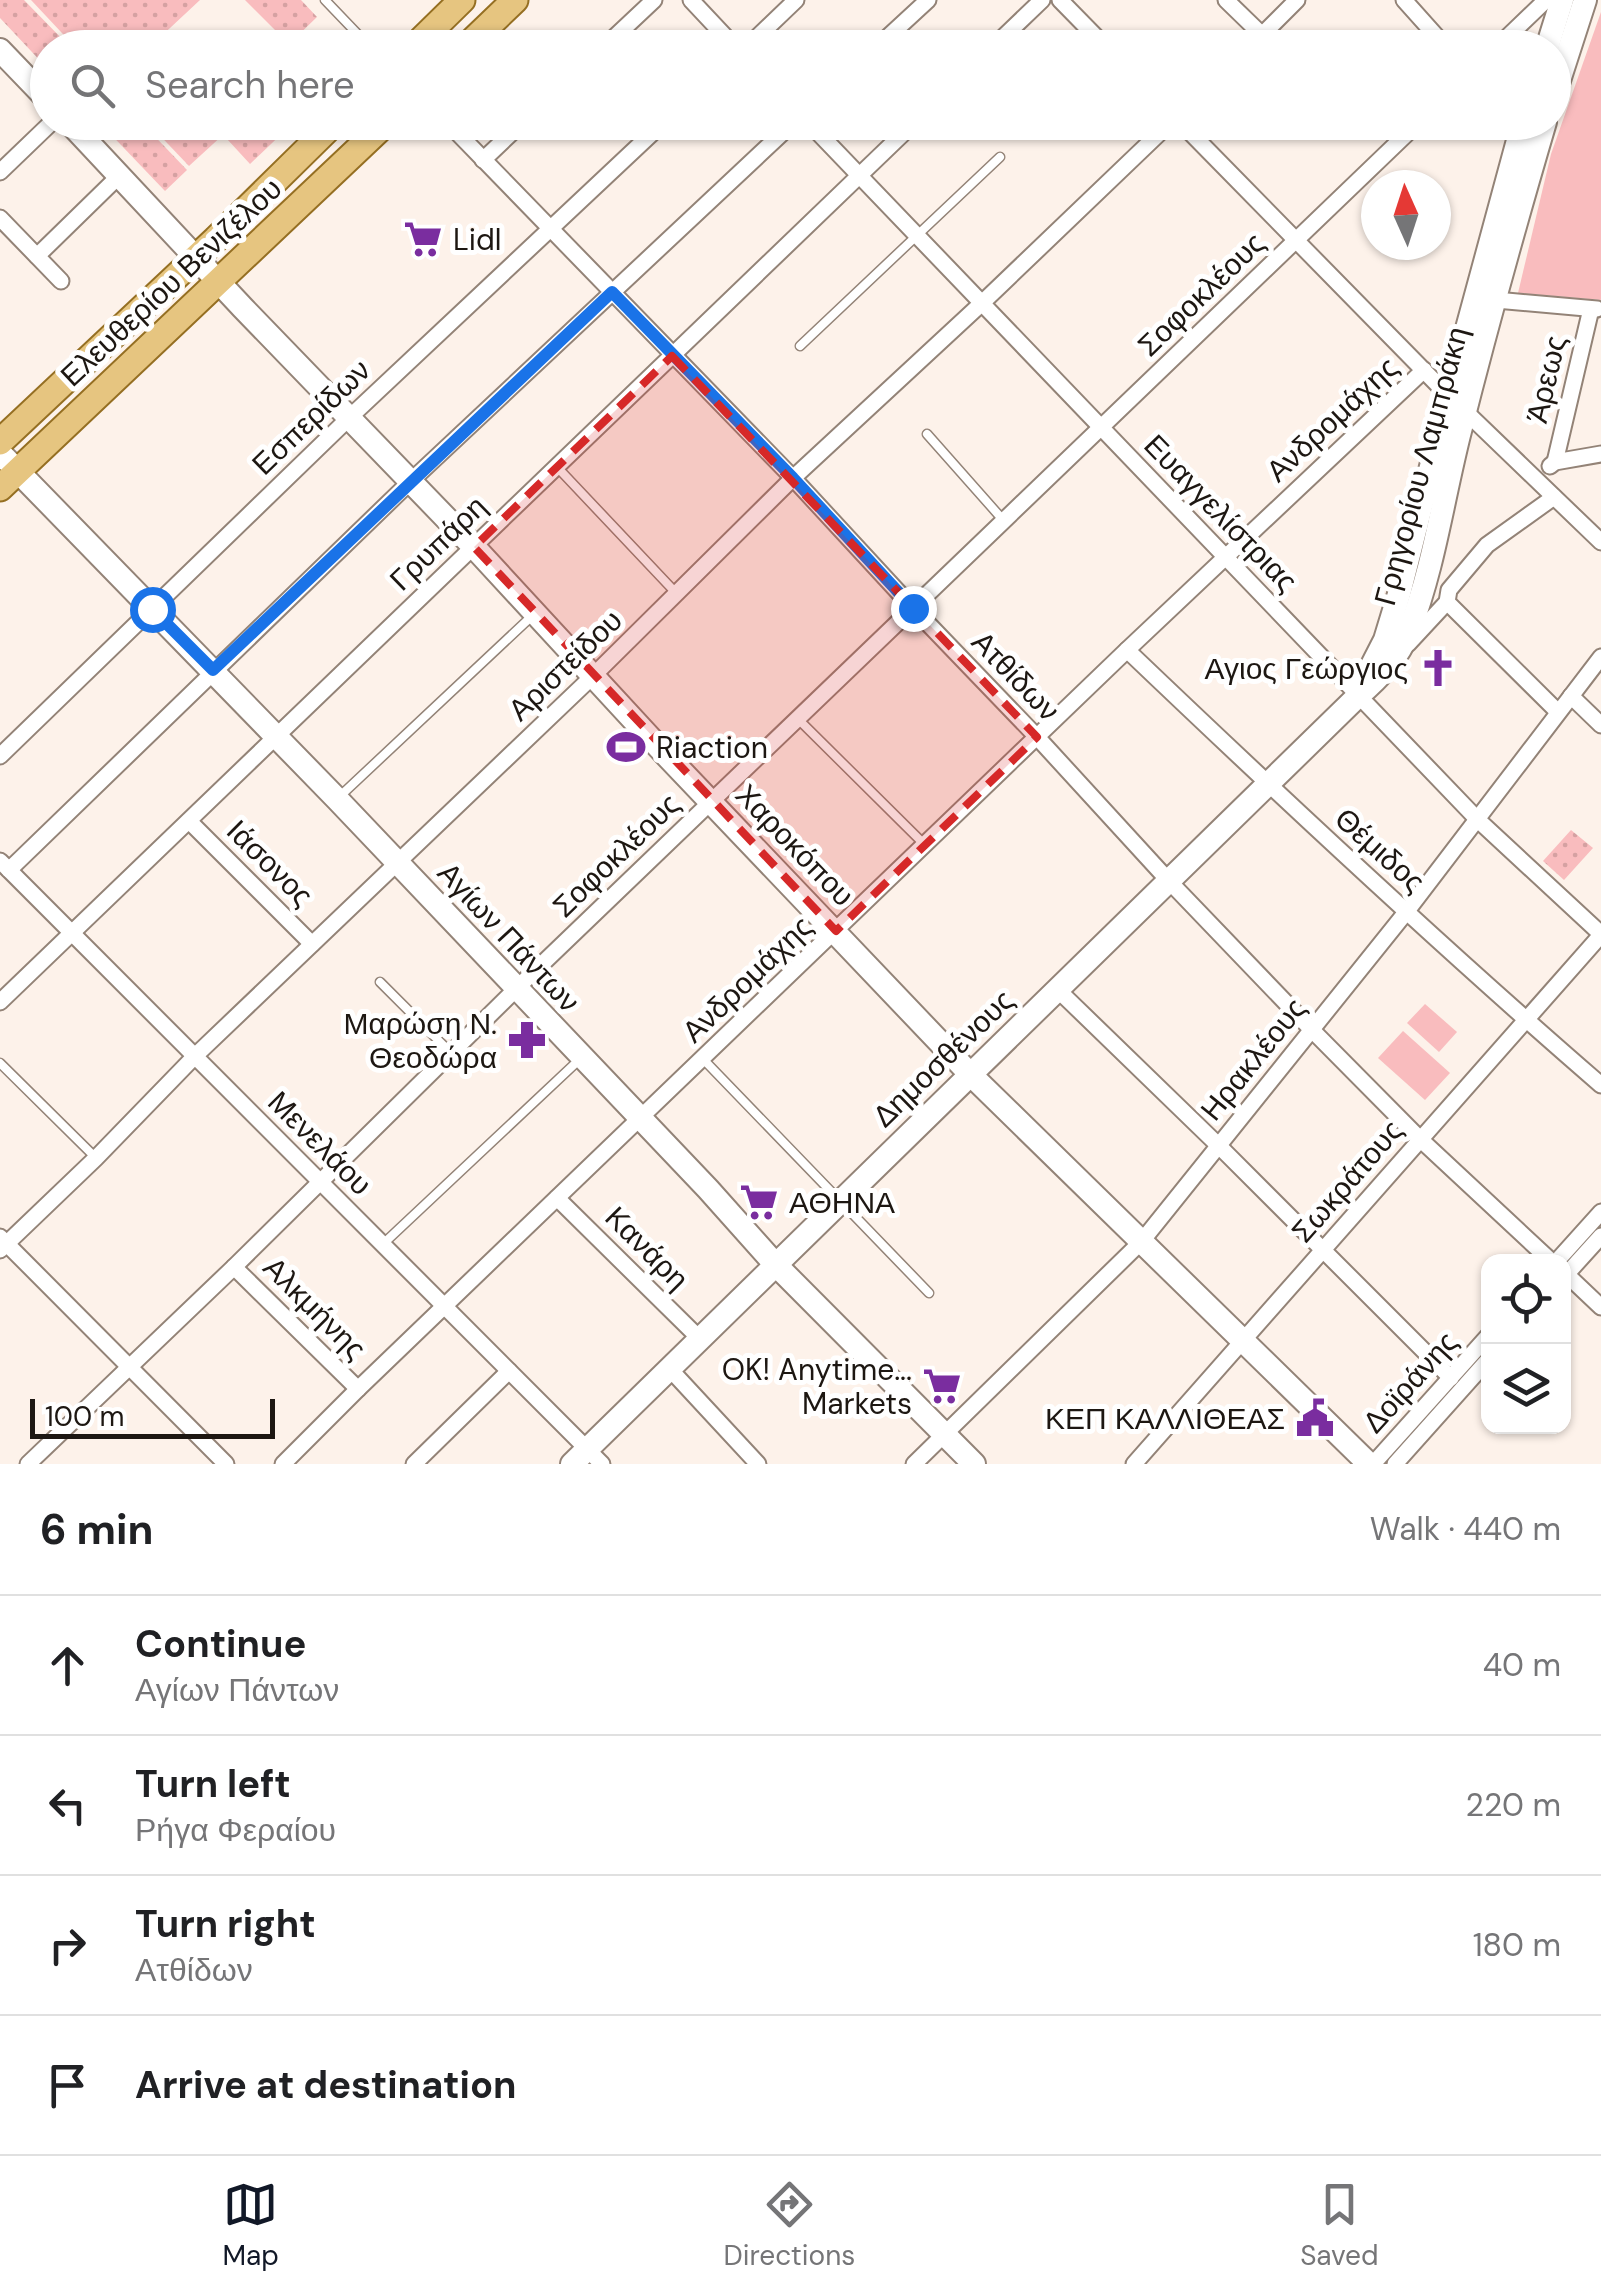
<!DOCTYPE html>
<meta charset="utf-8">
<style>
:root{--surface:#fff;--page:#f2f2f2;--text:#202124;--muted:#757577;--line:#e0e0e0;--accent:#111827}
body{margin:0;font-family:"DM Sans",sans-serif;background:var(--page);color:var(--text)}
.controls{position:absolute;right:30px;bottom:30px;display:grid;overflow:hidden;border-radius:20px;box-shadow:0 2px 8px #0004}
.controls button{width:90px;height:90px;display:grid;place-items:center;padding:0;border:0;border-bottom:2px solid var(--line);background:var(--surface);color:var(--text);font:50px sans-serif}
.compass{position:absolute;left:1361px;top:170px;width:90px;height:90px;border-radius:50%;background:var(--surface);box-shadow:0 2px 8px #0004;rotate:357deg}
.scale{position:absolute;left:30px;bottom:25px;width:245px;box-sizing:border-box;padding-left:10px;border:5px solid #1d1712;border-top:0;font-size:28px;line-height:35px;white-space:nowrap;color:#1d1712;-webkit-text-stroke:8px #fff;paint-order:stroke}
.stop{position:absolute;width:30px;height:30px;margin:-22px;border:8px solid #1a73e8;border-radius:50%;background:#fff}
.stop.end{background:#1a73e8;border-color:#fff;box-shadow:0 2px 10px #0008}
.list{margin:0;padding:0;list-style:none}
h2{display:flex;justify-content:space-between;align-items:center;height:130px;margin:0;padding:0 40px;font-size:42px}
h2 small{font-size:32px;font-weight:400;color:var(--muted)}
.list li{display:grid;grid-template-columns:65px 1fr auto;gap:30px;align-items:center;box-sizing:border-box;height:140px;padding:0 40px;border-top:2px solid var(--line)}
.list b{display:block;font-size:38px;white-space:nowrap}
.list p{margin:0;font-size:32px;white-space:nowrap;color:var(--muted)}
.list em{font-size:32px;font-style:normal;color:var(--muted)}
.icon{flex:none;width:55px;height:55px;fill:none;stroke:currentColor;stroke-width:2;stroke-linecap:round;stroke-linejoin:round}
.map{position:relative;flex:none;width:1601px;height:1464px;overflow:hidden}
.search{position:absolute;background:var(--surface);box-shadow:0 2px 8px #0004;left:30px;right:30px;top:30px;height:110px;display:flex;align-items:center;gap:25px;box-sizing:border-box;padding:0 35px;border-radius:55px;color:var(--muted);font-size:38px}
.sheet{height:690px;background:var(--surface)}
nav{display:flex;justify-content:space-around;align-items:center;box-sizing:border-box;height:140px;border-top:2px solid var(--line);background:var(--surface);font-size:28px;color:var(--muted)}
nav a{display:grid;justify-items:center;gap:5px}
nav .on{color:var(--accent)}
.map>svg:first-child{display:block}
.green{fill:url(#green-dots)}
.pitch{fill:#f9bcbe}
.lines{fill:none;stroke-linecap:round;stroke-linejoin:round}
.lane-casing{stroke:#938377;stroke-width:11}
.street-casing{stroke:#938377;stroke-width:19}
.secondary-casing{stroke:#938377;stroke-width:26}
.primary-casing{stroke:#956f22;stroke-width:29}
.lane{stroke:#fff;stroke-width:8}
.street{stroke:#fff;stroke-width:15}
.secondary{stroke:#fff;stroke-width:22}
.primary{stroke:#e6c580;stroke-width:25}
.route{stroke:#1a73e8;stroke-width:12}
.marked{fill:#d62828;fill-opacity:0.2;stroke:#d62828;stroke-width:8;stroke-dasharray:20 12;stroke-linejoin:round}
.labels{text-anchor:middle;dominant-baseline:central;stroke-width:10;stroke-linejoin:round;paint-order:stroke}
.poi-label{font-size:30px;fill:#1d1712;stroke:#fff;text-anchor:end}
.street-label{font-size:30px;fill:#1d1712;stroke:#fff}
</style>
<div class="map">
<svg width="1601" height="1464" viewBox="0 0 1601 1464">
<defs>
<pattern id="green-dots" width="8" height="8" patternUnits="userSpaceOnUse" patternTransform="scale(2.5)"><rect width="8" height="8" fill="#f9bcbe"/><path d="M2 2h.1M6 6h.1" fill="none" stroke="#d5a1a2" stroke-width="1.8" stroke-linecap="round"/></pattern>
</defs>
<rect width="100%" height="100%" fill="#fdf2ea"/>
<g class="green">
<path d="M 0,0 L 24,0 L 70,47 L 48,48 L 47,68 L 0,18 Z"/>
<path d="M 31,0 L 200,0 L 155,42 L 160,47 L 76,48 Z"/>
<path d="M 245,0 L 301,0 L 317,17 L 286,47 L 279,47 L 272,41 L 279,34 Z"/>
<path d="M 100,123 L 142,123 L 187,170 L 165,191 Z"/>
<path d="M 148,123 L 236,123 L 189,166 Z"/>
<path d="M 245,123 L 245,122 L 293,123 L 250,164 L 227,139 Z"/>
<path d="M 1571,830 L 1593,848 L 1564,880 L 1543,861 Z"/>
</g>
<g class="pitch">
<path d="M 1601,12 L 1601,300 L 1518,293 L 1551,154 Z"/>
<path d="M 1425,1004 L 1457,1032 L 1439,1052 L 1407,1023 Z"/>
<path d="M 1403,1031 L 1450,1073 L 1425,1100 L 1378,1058 Z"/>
</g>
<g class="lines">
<g class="lane-casing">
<g id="lane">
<path d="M 325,0 L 371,48"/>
<path d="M 800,346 L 1000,157"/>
<path d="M 927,434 L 1004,521"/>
<path d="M 557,467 L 677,594"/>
<path d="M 798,719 L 925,845"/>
<path d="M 338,798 L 532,616"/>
<path d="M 380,982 L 452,1054"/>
<path d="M 703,1059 L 929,1293"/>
<path d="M 0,1063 L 96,1158"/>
<path d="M 383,1244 L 580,1059"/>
</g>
</g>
<g class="street-casing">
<g id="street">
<path d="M 691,0 L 736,48"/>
<path d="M 1060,0 L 1107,48"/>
<path d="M 1226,0 L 1262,35"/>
<path d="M 1404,0 L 1447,48"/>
<path d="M 603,48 L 654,0"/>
<path d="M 746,48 L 796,0"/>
<path d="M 876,48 L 928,0"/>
<path d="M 992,48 L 1042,0"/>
<path d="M 1249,48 L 1297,0"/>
<path d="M 1496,48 L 1546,0"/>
<path d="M 447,122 L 793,478 L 913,608 L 1037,737 L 1168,880 L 1312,1030 L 1420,1139 L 1552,1262"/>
<path d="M 808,122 L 1478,820 L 1601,934"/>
<path d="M 1180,122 L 1440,387 L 1601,542"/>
<path d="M 483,160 L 523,122"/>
<path d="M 0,172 L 52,122"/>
<path d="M 0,218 L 61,281"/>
<path d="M 37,256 L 119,176"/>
<path d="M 1496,300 L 1597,309"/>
<path d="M 1555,462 L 1591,309"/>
<path d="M 1550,466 L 1555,462 L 1601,454"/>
<path d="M 1447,602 L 1558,712"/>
<path d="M 1408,644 L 1447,602 L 1449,590 L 1487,545 L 1554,497"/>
<path d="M 1127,650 C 1282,798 1439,945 1601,1085"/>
<path d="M 1571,696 L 1601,725"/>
<path d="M 0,756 L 350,417 L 664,122"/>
<path d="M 189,821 L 312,944"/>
<path d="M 0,861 L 602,1464"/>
<path d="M 9,870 L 411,481 L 794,122"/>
<path d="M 1057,989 L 1219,1146 L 1451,1378"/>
<path d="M 0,1002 L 915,122"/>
<path d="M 557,1198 L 699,1338"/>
<path d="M 0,1237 L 226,1464"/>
<path d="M 0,1250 L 96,1158 L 195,1056 L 594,675 L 793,478 L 982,303 L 1171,122"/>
<path d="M 1556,1262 L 1601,1212"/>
<path d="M 234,1267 L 358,1389"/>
<path d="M 1564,1272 L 1601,1307"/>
<path d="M 1564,1277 L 1601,1236"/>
<path d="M 668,1367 L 758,1464"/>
<path d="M 28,1464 L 234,1267 L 517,988 L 1419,122"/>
<path d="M 283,1464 L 358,1389 L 1127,650 L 1424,370"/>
<path d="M 414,1464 L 509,1371"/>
<path d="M 914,1464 L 1142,1241 L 1407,911 L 1601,657"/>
<path d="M 1134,1464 L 1601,935"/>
<path d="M 1373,1464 L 1488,1336"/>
<path d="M 1395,1464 L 1488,1360"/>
</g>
</g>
<g class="secondary-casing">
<g id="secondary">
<path d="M 1547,48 L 1562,0"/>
<path d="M 0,50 L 48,100"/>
<path d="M 1554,96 L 1585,0"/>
<path d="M 69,122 L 243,308 L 474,547 L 665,754 L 970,1074 L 1369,1464"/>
<path d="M 0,453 L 337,799 L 708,1189 L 775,1264 L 974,1464"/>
<path d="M 1365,679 L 1385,640 L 1399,594 L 1449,395 L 1523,122"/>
<path d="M 572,1464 L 1358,696 C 1380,677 1398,658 1409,631 C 1434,567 1443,497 1460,431 C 1486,328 1515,224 1545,122"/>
</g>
</g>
<g class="primary-casing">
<g id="primary">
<path d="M 413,48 L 462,0"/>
<path d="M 465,48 L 515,0"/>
<path d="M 0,442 L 216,239 L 335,122"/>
<path d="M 0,488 L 387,122"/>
</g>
</g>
<use href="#lane" class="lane"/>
<use href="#street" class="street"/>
<use href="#secondary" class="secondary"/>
<use href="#primary" class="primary"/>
</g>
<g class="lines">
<path class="route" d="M 152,609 L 213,670 L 612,292 L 793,478 L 913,608"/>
</g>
<path class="marked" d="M 672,356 L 1037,737 L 836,931 L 474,547 Z"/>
<defs>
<g id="supermarket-bare" transform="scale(3)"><path d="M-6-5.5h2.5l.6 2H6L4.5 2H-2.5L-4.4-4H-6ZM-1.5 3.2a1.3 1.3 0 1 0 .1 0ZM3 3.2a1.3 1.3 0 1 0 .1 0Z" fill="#7a2d9f" stroke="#fff" stroke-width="2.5" paint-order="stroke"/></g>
<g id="church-bare" transform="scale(3)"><path d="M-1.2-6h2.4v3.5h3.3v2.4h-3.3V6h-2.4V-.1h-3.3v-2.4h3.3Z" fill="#7a2d9f" stroke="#fff" stroke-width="2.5" paint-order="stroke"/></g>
<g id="stadium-bare" transform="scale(3)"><path d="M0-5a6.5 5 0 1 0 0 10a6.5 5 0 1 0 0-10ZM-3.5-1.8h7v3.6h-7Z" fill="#7a2d9f" stroke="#fff" stroke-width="2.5" paint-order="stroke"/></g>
<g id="pharmacy-bare" transform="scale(3)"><path d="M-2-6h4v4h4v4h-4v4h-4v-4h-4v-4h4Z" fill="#7a2d9f" stroke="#fff" stroke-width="2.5" paint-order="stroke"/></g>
<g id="civic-bare" transform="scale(3)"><path d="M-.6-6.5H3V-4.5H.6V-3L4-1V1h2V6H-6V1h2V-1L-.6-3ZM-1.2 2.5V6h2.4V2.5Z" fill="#7a2d9f" stroke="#fff" stroke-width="2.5" paint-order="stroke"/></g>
</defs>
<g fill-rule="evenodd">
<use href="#supermarket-bare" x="423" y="239"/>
<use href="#church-bare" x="1438" y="668"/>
<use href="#stadium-bare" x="626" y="747"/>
<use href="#pharmacy-bare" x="527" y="1040"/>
<use href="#supermarket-bare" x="759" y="1202"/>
<use href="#supermarket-bare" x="942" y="1386"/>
<use href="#civic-bare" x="1315" y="1418"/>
</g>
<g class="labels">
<g class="poi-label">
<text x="453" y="239" text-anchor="start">Lidl</text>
<text x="1408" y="668">Αγιος Γεώργιος</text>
<text x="656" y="747" text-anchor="start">Riaction</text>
<text x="497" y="1023">Μαρώση Ν.<tspan x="497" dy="34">Θεοδώρα</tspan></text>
<text x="789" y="1202" text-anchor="start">ΑΘΗΝΑ</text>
<text x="912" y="1369">OK! Anytime...<tspan x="912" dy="34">Markets</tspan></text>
<text x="1285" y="1418">ΚΕΠ ΚΑΛΛΙΘΕΑΣ</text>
</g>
<g class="street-label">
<text transform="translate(171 282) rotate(-43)">Ελευθερίου Βενιζέλου</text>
<text transform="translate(1201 294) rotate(-44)">Σοφοκλέους</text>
<text transform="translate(1546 379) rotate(-77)">Άρεως</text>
<text transform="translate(311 417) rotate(-44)">Εσπερίδων</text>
<text transform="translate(1332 419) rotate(-43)">Ανδρομάχης</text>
<text transform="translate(1421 466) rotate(-75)">Γρηγορίου Λαμπράκη</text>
<text transform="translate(1221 513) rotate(46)">Ευαγγελίστριας</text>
<text transform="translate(438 543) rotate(-44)">Γρυπάρη</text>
<text transform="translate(565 665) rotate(-44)">Αριστείδου</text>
<text transform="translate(1016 676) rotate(46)">Ατθίδων</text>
<text transform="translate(795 845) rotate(46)">Χαροκόπου</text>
<text transform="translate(1380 850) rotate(42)">Θέμιδος</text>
<text transform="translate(616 855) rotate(-44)">Σοφοκλέους</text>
<text transform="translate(270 863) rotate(45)">Ιάσονος</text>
<text transform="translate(509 937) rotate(47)">Αγίων Πάντων</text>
<text transform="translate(747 979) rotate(-44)">Ανδρομάχης</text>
<text transform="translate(943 1058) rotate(-44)">Δημοσθένους</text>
<text transform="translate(1253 1059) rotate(-51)">Ηρακλέους</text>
<text transform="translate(320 1143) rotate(45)">Μενελάου</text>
<text transform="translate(1347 1181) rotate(-49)">Σωκράτους</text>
<text transform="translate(647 1248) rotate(45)">Κανάρη</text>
<text transform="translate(315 1308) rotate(45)">Αλκμήνης</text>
<text transform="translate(1410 1382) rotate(-48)">Δοϊράνης</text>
</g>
</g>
</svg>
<div class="controls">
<button><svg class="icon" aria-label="locate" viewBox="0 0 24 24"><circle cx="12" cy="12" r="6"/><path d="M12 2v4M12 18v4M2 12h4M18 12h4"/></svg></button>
<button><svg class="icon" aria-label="layers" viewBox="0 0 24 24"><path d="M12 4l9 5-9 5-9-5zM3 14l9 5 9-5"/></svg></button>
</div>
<svg class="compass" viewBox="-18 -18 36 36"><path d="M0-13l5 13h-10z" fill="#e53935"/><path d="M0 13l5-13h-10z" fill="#757577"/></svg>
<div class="scale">100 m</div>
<div class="stop" style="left:152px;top:609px"></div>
<div class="stop end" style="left:913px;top:608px"></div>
<div class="search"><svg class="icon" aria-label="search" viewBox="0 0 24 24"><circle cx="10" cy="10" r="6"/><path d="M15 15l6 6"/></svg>Search here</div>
</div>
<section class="sheet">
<h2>6 min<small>Walk · 440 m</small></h2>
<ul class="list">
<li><svg class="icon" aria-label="ahead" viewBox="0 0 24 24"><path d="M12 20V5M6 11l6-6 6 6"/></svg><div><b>Continue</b><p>Αγίων Πάντων</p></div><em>40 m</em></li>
<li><svg class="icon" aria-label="left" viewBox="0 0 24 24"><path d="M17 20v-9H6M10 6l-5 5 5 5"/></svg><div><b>Turn left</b><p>Ρήγα Φεραίου</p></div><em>220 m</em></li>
<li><svg class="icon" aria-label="right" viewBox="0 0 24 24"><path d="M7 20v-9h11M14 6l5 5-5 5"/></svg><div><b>Turn right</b><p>Ατθίδων</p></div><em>180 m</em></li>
<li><svg class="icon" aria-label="arrive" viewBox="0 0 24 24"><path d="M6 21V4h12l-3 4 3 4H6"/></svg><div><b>Arrive at destination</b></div></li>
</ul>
</section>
<nav>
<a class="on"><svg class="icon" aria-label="map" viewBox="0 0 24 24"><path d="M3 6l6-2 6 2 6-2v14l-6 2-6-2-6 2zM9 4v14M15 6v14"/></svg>Map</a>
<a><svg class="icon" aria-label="directions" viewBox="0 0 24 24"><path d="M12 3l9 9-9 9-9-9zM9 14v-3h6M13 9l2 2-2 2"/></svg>Directions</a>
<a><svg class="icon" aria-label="saved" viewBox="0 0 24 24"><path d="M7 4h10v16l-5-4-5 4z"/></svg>Saved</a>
</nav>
